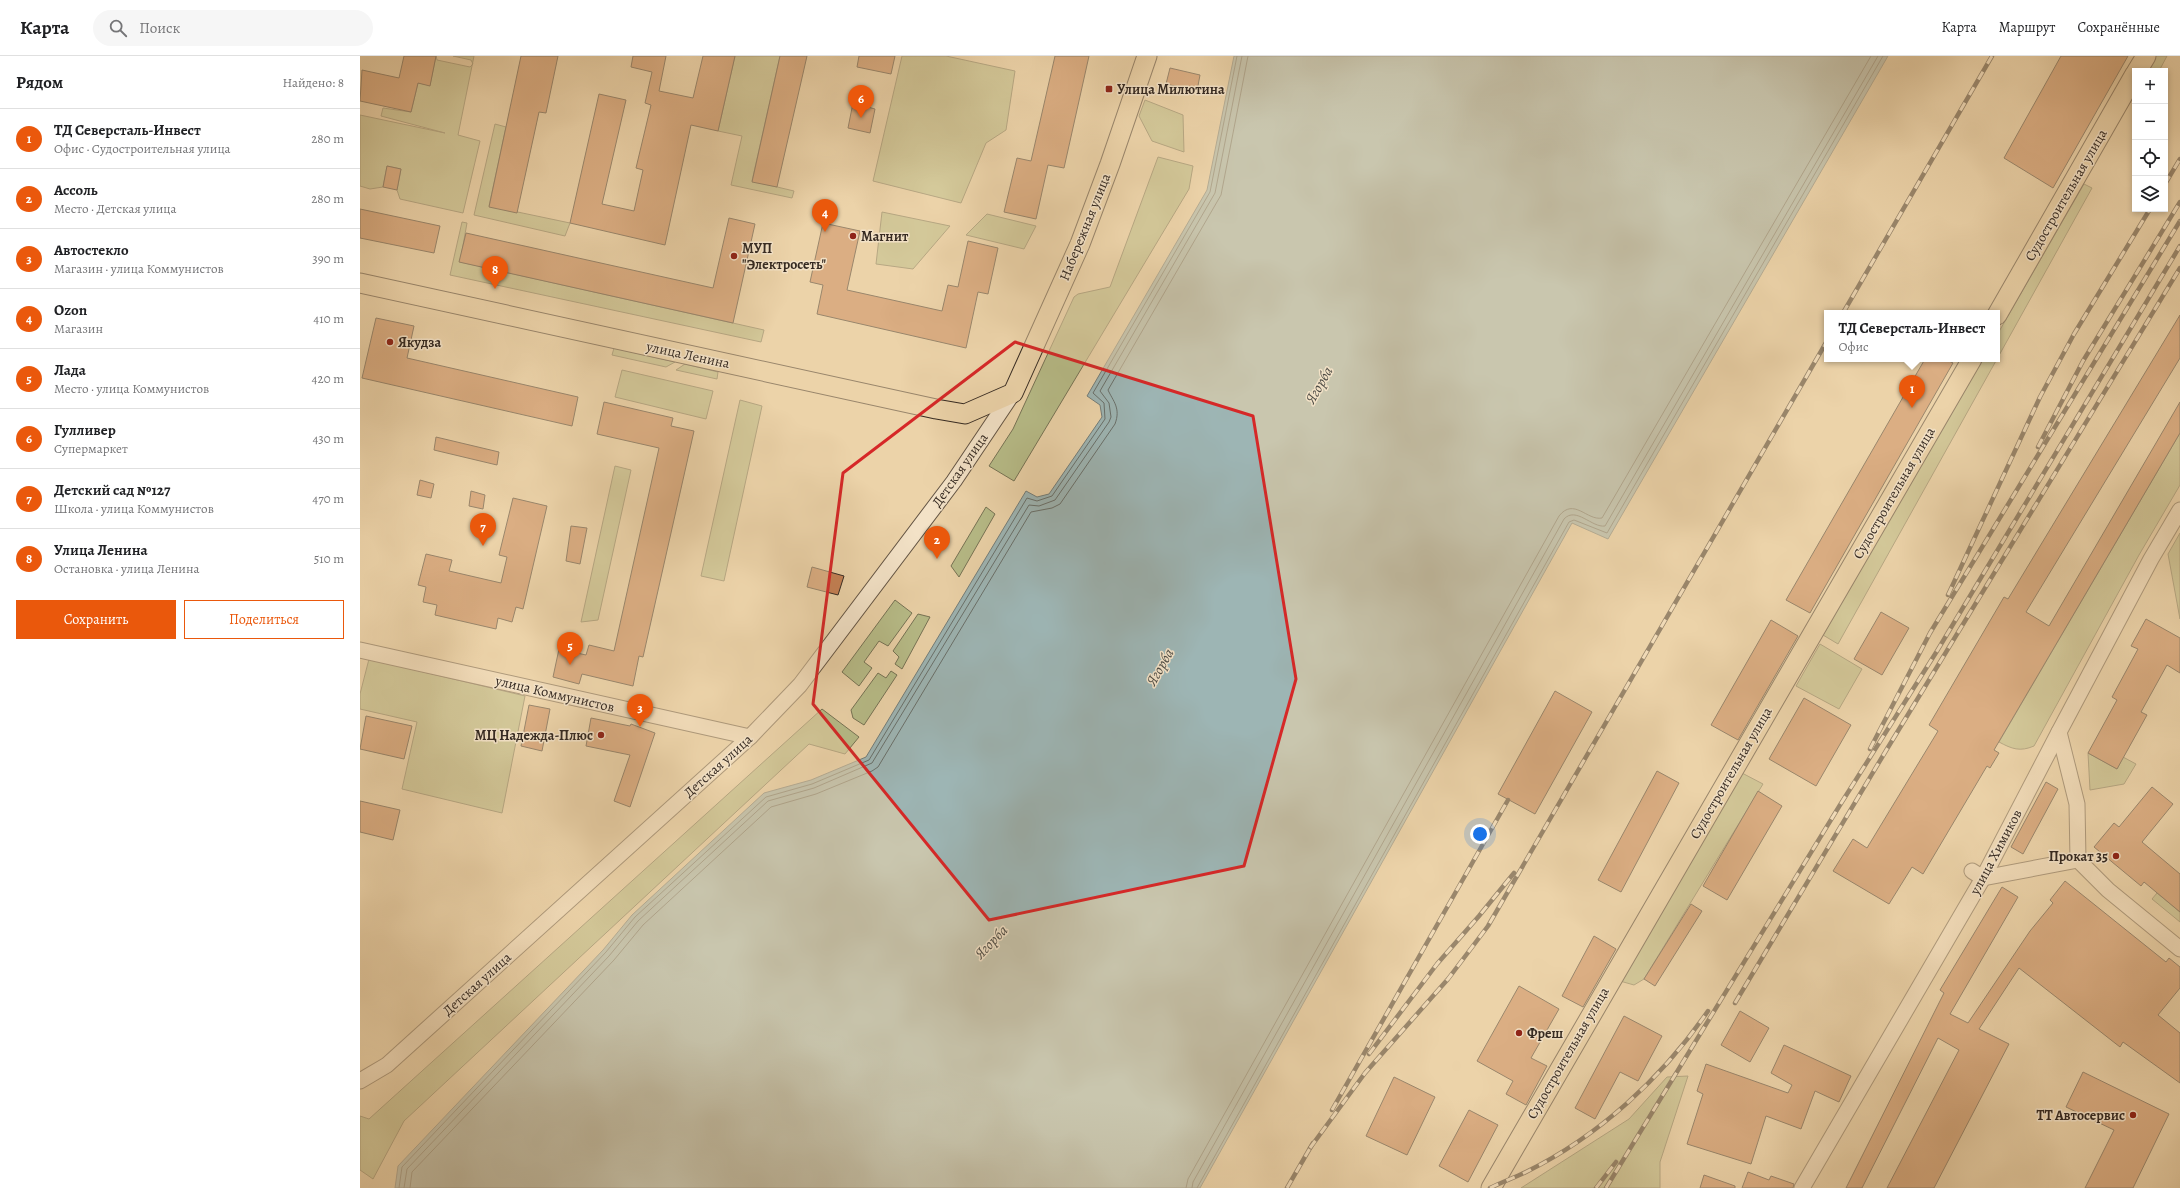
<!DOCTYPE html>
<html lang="ru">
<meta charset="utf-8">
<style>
:root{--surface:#fff;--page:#f6f6f6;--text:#202124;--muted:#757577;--line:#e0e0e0;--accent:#ea580c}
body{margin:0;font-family:Alegreya,serif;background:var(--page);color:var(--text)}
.controls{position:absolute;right:12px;top:12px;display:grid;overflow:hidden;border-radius:0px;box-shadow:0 2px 6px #0003}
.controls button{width:36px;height:36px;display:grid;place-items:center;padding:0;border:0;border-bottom:1px solid var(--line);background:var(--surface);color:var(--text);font:20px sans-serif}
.you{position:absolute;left:1120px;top:778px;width:14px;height:14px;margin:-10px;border:3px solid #fff;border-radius:50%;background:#1a73e8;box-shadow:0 0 0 6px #1a73e833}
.badge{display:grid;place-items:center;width:26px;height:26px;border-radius:50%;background:var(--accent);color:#fff;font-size:13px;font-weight:700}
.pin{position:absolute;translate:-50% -33px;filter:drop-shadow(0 1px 2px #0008)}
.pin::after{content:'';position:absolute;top:21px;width:14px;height:12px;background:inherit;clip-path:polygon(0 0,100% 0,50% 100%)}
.popup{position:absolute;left:1464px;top:254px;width:176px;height:52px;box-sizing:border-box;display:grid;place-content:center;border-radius:0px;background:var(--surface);filter:drop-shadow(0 1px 3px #0005);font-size:13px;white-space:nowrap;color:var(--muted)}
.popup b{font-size:15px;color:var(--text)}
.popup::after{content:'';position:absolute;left:50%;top:100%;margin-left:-8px;border:8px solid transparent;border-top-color:var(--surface)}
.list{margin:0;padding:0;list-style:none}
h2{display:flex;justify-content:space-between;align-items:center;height:52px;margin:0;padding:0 16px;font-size:17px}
h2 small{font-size:13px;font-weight:400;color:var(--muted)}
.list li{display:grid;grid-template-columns:26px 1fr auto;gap:12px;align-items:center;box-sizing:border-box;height:60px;padding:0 16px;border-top:1px solid var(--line)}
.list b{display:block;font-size:15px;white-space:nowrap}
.list p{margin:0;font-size:13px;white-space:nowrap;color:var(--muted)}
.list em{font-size:13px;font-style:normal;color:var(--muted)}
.actions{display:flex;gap:8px;padding:12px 16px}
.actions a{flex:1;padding:9px 0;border:1px solid var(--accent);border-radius:0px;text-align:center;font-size:14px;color:var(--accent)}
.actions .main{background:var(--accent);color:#fff}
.icon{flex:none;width:22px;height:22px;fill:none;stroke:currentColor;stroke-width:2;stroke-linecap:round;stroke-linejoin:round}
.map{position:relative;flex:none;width:1820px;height:1132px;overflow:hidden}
header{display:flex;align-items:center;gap:24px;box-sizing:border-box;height:56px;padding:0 20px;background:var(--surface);border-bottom:1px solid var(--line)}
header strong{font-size:19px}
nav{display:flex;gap:22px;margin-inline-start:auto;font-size:14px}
.search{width:280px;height:36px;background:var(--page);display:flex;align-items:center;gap:10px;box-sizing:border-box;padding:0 14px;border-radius:22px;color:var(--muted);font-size:15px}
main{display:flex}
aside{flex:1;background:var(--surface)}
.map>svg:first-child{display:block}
.green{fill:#b7bc88;stroke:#767355}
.water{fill:#9db5b4;stroke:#737d7a}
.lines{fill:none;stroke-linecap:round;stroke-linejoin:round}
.shore{stroke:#69706b;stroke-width:1}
.building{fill:#c68155;stroke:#352a22}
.minor-casing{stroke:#635444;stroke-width:17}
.major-casing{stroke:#352a22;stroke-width:21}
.minor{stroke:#f3e2c7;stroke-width:15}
.major{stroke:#ecd3a9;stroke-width:19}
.rail-casing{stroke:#352a22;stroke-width:4.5}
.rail{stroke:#f3e2c7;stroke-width:3;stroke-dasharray:9;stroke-linecap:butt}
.marked{fill:none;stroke:#d62828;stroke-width:3;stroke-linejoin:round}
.poi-dot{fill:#8f2418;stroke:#f3e2c7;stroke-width:1.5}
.labels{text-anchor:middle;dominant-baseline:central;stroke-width:3;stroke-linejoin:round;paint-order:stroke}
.poi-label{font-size:14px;font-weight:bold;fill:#352a22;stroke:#f3e2c7;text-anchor:start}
.street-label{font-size:14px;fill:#352a22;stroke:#f3e2c7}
.water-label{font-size:15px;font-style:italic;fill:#4f4d46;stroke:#f3e2c7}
</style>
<header>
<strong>Карта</strong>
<div class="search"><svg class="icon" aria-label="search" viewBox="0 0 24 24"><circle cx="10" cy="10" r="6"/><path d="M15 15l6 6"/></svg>Поиск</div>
<nav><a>Карта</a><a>Маршрут</a><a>Сохранённые</a></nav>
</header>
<main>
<aside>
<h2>Рядом<small>Найдено: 8</small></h2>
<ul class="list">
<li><span class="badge">1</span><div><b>ТД Северсталь-Инвест</b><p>Офис · Судостроительная улица</p></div><em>280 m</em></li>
<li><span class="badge">2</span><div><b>Ассоль</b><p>Место · Детская улица</p></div><em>280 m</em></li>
<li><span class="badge">3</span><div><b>Автостекло</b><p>Магазин · улица Коммунистов</p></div><em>390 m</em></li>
<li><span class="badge">4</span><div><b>Ozon</b><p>Магазин</p></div><em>410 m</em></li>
<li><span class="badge">5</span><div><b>Лада</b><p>Место · улица Коммунистов</p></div><em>420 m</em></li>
<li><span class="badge">6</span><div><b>Гулливер</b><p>Супермаркет</p></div><em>430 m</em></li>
<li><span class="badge">7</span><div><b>Детский сад №127</b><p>Школа · улица Коммунистов</p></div><em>470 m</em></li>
<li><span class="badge">8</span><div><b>Улица Ленина</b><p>Остановка · улица Ленина</p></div><em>510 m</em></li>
</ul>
<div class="actions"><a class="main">Сохранить</a><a>Поделиться</a></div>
</aside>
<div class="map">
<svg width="1820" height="1132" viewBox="0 0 1820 1132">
<rect width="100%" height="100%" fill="#ecd3a9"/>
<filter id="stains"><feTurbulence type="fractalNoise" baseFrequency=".005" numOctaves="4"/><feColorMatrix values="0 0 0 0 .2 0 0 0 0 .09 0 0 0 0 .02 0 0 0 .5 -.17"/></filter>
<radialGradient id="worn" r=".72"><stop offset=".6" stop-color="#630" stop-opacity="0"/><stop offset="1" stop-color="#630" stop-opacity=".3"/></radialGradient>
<g class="green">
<path d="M 76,0 L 77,4 L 110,11 L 113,8 L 111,4 L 93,0 L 114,0 L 98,79 L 120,85 L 103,157 L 40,143 L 37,134 L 41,113 L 27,110 L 23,131 L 10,133 L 0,130 L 0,59 L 85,77 L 21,60 L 23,52 L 51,56 L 58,27 L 70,29 Z"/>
<path d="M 375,0 L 420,0 L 392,125 L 434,135 L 432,142 L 371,129 L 382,80 L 358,75 Z"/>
<path d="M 542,0 L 586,0 L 655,15 L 646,74 L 626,87 L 601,147 L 513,125 Z"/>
<path d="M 1791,0 L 1807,0 L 1799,15 L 1786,15 Z"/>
<path d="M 785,44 L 823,59 L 824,96 L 792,85 L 779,60 Z"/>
<path d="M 135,68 L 146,71 L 129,150 L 210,167 L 205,180 L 114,159 Z"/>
<path d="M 798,101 L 833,110 L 829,133 L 654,425 L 629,410 L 653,373 L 714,241 L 718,238 L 750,231 Z"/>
<path d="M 1724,128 L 1732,132 L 1637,303 L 1637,279 Z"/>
<path d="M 522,156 L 590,170 L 553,213 L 516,208 Z"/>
<path d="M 627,158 L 676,170 L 664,193 L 606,179 Z"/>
<path d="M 102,166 L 107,167 L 100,206 L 404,274 L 401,286 L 90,219 Z"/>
<path d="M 254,292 L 315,306 L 306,311 L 252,299 Z"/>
<path d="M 1623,303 L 1637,303 L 1478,588 L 1463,579 Z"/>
<path d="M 325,308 L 358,316 L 357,323 L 316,314 Z"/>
<path d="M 262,314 L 353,335 L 346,363 L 255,341 Z"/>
<path d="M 380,344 L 402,350 L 364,525 L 341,520 Z"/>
<path d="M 1820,377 L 1820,429 L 1779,499 L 1674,690 C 1660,696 1652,693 1639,686 Z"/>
<path d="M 255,410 L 271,414 L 238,564 L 221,566 Z"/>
<path d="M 626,451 L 635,458 L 599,521 L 591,510 Z"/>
<path d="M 1820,477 L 1820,563 L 1808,498 Z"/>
<path d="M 535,544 L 552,557 L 528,590 L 519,585 L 504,606 L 512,612 L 499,630 L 482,616 Z"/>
<path d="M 558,558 L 570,561 L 542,613 L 535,608 L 539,601 L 533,595 Z"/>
<path d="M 1460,588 L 1502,613 L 1479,653 L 1436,630 Z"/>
<path d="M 9,603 L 165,640 L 142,757 L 42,733 L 57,666 L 0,653 L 0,638 Z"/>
<path d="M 531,615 L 537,619 L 504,669 L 493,662 L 491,654 L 518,617 L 526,622 Z"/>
<path d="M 462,653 L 499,681 L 485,698 L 449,688 L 44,1065 L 13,1123 L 0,1114 L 0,1060 L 9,1063 Z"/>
<path d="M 1728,697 L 1757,713 L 1763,701 L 1776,708 L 1764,728 L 1730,734 Z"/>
<path d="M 1382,717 L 1403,728 L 1284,923 L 1274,929 L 1260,925 Z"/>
<path d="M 1797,837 L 1820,856 L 1820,866 L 1792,843 Z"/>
<path d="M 1328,1020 L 1300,1106 L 1300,1132 L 1161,1132 L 1269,1063 L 1307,1021 Z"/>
</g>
<path class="water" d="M 874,0 L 1528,0 L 1248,483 L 1212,467 L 840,1132 L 35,1132 L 38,1110 L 243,894 L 272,859 L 404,737 L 451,724 L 506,701 L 666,435 L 677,441 L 689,438 L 742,361 L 740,349 L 727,340 L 847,134 Z"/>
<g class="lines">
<g class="shore">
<path d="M 39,1132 L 42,1111 L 246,896 L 275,861 L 406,741 L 452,728 L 509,704 L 667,442 L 677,445 L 692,440 L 745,363 L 744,347 L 733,337 L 850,136 L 877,0"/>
<path d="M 44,1132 L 47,1113 L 249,900 L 278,865 L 408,745 L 454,732 L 512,707 L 669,449 L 679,450 L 695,444 L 749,366 L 751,361 L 749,347 L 740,335 L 855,137 L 882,0"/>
<path d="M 50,1132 L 52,1116 L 254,904 L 283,869 L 411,751 L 456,738 L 512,715 L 518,711 L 671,456 L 692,452 L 700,448 L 755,368 C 761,352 753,345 748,334 L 861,139 L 888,0"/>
<path d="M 826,1132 L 828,1123 L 1199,460 C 1214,441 1227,465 1242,462 L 1511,0"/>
<path d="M 832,1132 L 833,1126 L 1204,463 C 1216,450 1232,472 1245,470 L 1518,0"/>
<path d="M 837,1132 L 1209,466 L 1214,464 L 1247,477 L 1523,0"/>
</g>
</g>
<g class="building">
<path d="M 44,0 L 76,0 L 70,30 L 58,27 L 51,56 L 0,45 L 2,14 L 39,22 Z"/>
<path d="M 161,0 L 198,0 L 186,57 L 179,56 L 157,157 L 129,151 Z"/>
<path d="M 273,0 L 306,0 L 299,35 L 333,42 L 343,0 L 375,0 L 358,75 L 331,69 L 305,189 L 210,167 L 239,38 L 266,44 L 242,148 L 274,155 L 283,114 L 276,112 L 291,49 L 285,47 L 292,16 L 271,11 Z"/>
<path d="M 420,0 L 447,0 L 417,131 L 392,126 Z"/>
<path d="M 499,0 L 535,0 L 531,18 L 497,11 Z"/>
<path d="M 695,0 L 729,0 L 704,112 L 688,109 L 676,163 L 644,156 L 657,102 L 671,105 Z"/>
<path d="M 1701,0 L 1768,0 L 1693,132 L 1644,102 Z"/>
<path d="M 810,12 L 840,19 L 837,35 L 806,28 Z"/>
<path d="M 493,47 L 515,53 L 510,77 L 488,72 Z"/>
<path d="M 27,110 L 41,113 L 37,134 L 23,131 Z"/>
<path d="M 0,153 L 80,170 L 74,197 L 0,182 Z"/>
<path d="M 369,162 L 395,168 L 373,267 L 99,206 L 106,177 L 353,232 Z"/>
<path d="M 463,167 L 500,175 L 487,234 L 582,255 L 588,229 L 598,231 L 608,185 L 638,192 L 628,238 L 618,236 L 606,292 L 457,258 L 463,229 L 450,226 Z"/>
<path d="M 1820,259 L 1820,302 L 1666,556 L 1689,570 L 1820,346 L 1820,377 L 1634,694 L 1639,697 L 1630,712 L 1627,710 L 1563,818 L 1552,811 L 1529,848 L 1473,815 L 1493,783 L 1507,792 L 1578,675 L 1569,669 L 1644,541 L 1648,543 Z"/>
<path d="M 16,262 L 54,270 L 47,302 L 218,341 L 212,370 L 2,322 Z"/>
<path d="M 1565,303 L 1585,303 L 1593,307 L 1450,557 L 1426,544 Z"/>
<path d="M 244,346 L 313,362 L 311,370 L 334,375 L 283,601 L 279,600 L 273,630 L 222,618 L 219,628 L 193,621 L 199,593 L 226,599 L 229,589 L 254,595 L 299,392 L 237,378 Z"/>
<path d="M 76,381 L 139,396 L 137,409 L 74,394 Z"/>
<path d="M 60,424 L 74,428 L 71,442 L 57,439 Z"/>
<path d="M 111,435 L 125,439 L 123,453 L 109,450 Z"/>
<path d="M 153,442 L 187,450 L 163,553 L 156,551 L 152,566 L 138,562 L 136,573 L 75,559 L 77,549 L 63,546 L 66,531 L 58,529 L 66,498 L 92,504 L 89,515 L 141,527 L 147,501 L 139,499 Z"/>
<path d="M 211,470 L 227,472 L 220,508 L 206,505 Z"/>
<path d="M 452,511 L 484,520 L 478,539 L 447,531 Z"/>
<path d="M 1521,556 L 1549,572 L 1522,619 L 1494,603 Z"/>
<path d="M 1786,563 L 1820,582 L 1820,617 L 1807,609 L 1781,656 L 1787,659 L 1757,713 L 1728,697 L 1757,644 L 1752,641 L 1778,593 L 1771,590 Z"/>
<path d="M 1411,564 L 1438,580 L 1378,684 L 1351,669 Z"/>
<path d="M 1195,635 L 1232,656 L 1175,758 L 1138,738 Z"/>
<path d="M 1444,642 L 1491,669 L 1456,730 L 1409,703 Z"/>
<path d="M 169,649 L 190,653 L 182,695 L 161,690 Z"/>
<path d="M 6,660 L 52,670 L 44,703 L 0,693 Z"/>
<path d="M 231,662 L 270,670 L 271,668 L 295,677 L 270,751 L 254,745 L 270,699 L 226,690 Z"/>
<path d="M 1297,715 L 1319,727 L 1261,836 L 1238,824 Z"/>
<path d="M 1686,726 L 1698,733 L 1663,798 L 1651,791 Z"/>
<path d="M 1792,731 L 1813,748 L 1782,786 L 1820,818 L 1820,856 L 1784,826 L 1781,830 L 1734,791 L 1754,767 L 1759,771 Z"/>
<path d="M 1398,735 L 1422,750 L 1367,844 L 1343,830 Z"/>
<path d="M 0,745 L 40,754 L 33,784 L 0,776 Z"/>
<path d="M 1705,825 L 1806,906 L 1809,902 L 1820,911 L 1820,932 L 1798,959 L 1820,977 L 1820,1027 L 1763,986 L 1760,991 L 1659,912 L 1619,973 L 1649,988 L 1574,1132 L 1527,1132 L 1599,994 L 1578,982 L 1502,1132 L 1486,1132 L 1584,937 L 1580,934 L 1642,831 L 1658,841 L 1590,958 L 1608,967 L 1670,875 L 1693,847 L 1690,844 Z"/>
<path d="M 1331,848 L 1342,855 L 1295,930 L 1284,923 Z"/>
<path d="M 1234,880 L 1256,893 L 1223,951 L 1202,940 Z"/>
<path d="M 1159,930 L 1199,953 L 1171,1002 L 1187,1010 L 1166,1049 L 1146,1038 L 1153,1025 L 1117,1005 Z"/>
<path d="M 1380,955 L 1409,972 L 1390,1006 L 1361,989 Z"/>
<path d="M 1264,960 L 1302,980 L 1278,1025 L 1260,1016 L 1235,1063 L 1215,1052 Z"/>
<path d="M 1424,989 L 1491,1020 L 1479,1046 L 1455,1035 L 1441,1073 L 1406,1060 L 1391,1108 L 1327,1088 L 1343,1038 L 1337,1035 L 1346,1008 L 1428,1037 L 1432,1029 L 1411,1017 Z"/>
<path d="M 1723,1016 L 1809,1058 L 1773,1132 L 1725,1132 L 1754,1074 L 1706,1051 Z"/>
<path d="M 1034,1021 L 1075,1041 L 1047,1099 L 1006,1080 Z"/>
<path d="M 1109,1054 L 1138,1069 L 1108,1126 L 1079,1110 Z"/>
<path d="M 1388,1116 L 1409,1124 L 1411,1120 L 1434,1128 L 1433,1132 L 1382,1132 Z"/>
<path d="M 1344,1119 L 1375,1130 L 1375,1132 L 1340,1132 Z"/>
</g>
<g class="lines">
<g class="minor-casing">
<g id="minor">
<path d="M 0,594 L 390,681"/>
<path d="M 1699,676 L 1717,748 L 1718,804 L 1748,834 L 1820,893"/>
<path d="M 1612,815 L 1623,822 L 1718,804"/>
<path d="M 0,1025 L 27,1009 L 390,681 L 440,629 L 594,425 L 653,337"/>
<path d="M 1442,1132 L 1623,822 L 1699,676 L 1791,503 L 1820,454"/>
</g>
</g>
<g class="major-casing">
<g id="major">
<path d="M 1777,15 L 1786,0"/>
<path d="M 0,227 L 576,353 L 605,358 L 653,337 L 720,188 L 750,108 L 787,0"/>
<path d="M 1637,259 L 1775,18"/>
<path d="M 1131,1132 L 1612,303"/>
</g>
</g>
<use href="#minor" class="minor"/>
<use href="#major" class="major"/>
<g class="rail-casing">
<g id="rail">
<path d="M 1805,128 L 1820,103"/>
<path d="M 1483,257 L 1632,0"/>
<path d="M 1678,391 L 1723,305 L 1820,146"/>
<path d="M 1588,539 L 1680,341 L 1714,278 L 1790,153"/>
<path d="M 1510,693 L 1570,577 L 1820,165"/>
<path d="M 1375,947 L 1527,693 L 1820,212"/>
<path d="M 1009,998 L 1077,908 L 1119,860 L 1154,817"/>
<path d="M 972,1054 L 1148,744"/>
<path d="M 950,1092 L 1005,1017 L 1088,923 L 1128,870 L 1467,285"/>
<path d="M 927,1132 L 953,1087"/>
<path d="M 1130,1132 C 1142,1126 1154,1122 1166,1116 C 1239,1080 1302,1022 1348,955"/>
<path d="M 1236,1132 L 1256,1106"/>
<path d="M 1246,1132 L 1480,749 L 1577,595 L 1820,190"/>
</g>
</g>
<use href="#rail" class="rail"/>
</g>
<path d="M0 0H1820V1132H0ZM 655,286 L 893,360 L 936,623 L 884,810 L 629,864 L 453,648 L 483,417 Z" fill="#ecd3a9" fill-opacity=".55" fill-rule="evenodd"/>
<path class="marked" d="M 655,286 L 893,360 L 936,623 L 884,810 L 629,864 L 453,648 L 483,417 Z"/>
<g class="poi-dot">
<rect x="745" y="29" width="8" height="8" rx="2"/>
<circle cx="493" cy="180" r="4"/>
<circle cx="374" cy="200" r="4"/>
<circle cx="30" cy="286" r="4"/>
<circle cx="241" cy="679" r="4"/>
<circle cx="1756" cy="800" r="4"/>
<circle cx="1159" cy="977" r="4"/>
<circle cx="1773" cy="1059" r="4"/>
</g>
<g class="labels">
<g class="poi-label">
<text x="757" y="33">Улица Милютина</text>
<text x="501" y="180">Магнит</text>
<text x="382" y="192">МУП<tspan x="382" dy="16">"Электросеть"</tspan></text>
<text x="38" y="286">Якудза</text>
<text x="233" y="679" text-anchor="end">МЦ Надежда-Плюс</text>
<text x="1748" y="800" text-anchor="end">Прокат 35</text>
<text x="1167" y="977">Фреш</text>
<text x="1765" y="1059" text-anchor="end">ТТ Автосервис</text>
</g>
<g class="street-label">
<text transform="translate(1706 139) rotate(-60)">Судостроительная улица</text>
<text transform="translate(725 171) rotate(-68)">Набережная улица</text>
<text transform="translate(328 299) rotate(12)">улица Ленина</text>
<text transform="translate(600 414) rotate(-55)">Детская улица</text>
<text transform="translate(1534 437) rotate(-60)">Судостроительная улица</text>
<text transform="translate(195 638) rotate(13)">улица Коммунистов</text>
<text transform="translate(358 710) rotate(-42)">Детская улица</text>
<text transform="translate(1371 717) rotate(-60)">Судостроительная улица</text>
<text transform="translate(1636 796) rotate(-62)">улица Химиков</text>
<text transform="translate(117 928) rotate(-42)">Детская улица</text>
<text transform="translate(1208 997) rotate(-60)">Судостроительная улица</text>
</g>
<g class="water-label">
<text transform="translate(959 329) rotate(-60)">Ягорба</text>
<text transform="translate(800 611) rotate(-60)">Ягорба</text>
<text transform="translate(631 886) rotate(-46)">Ягорба</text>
</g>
</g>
<rect width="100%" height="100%" filter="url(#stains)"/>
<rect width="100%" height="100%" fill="url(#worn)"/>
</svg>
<div class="controls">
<button>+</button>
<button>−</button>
<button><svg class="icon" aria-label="locate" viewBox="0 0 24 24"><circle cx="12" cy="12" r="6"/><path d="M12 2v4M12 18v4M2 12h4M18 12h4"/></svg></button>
<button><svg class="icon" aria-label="layers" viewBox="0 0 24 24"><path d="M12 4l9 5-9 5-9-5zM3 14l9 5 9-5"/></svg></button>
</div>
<div class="you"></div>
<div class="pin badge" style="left:1552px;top:352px">1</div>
<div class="popup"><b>ТД Северсталь-Инвест</b>Офис</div>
<div class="pin badge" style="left:577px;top:503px">2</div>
<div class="pin badge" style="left:280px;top:671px">3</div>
<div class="pin badge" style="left:465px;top:176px">4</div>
<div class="pin badge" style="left:210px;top:609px">5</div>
<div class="pin badge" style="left:501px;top:62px">6</div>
<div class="pin badge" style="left:123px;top:490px">7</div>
<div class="pin badge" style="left:135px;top:233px">8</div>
</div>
</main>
